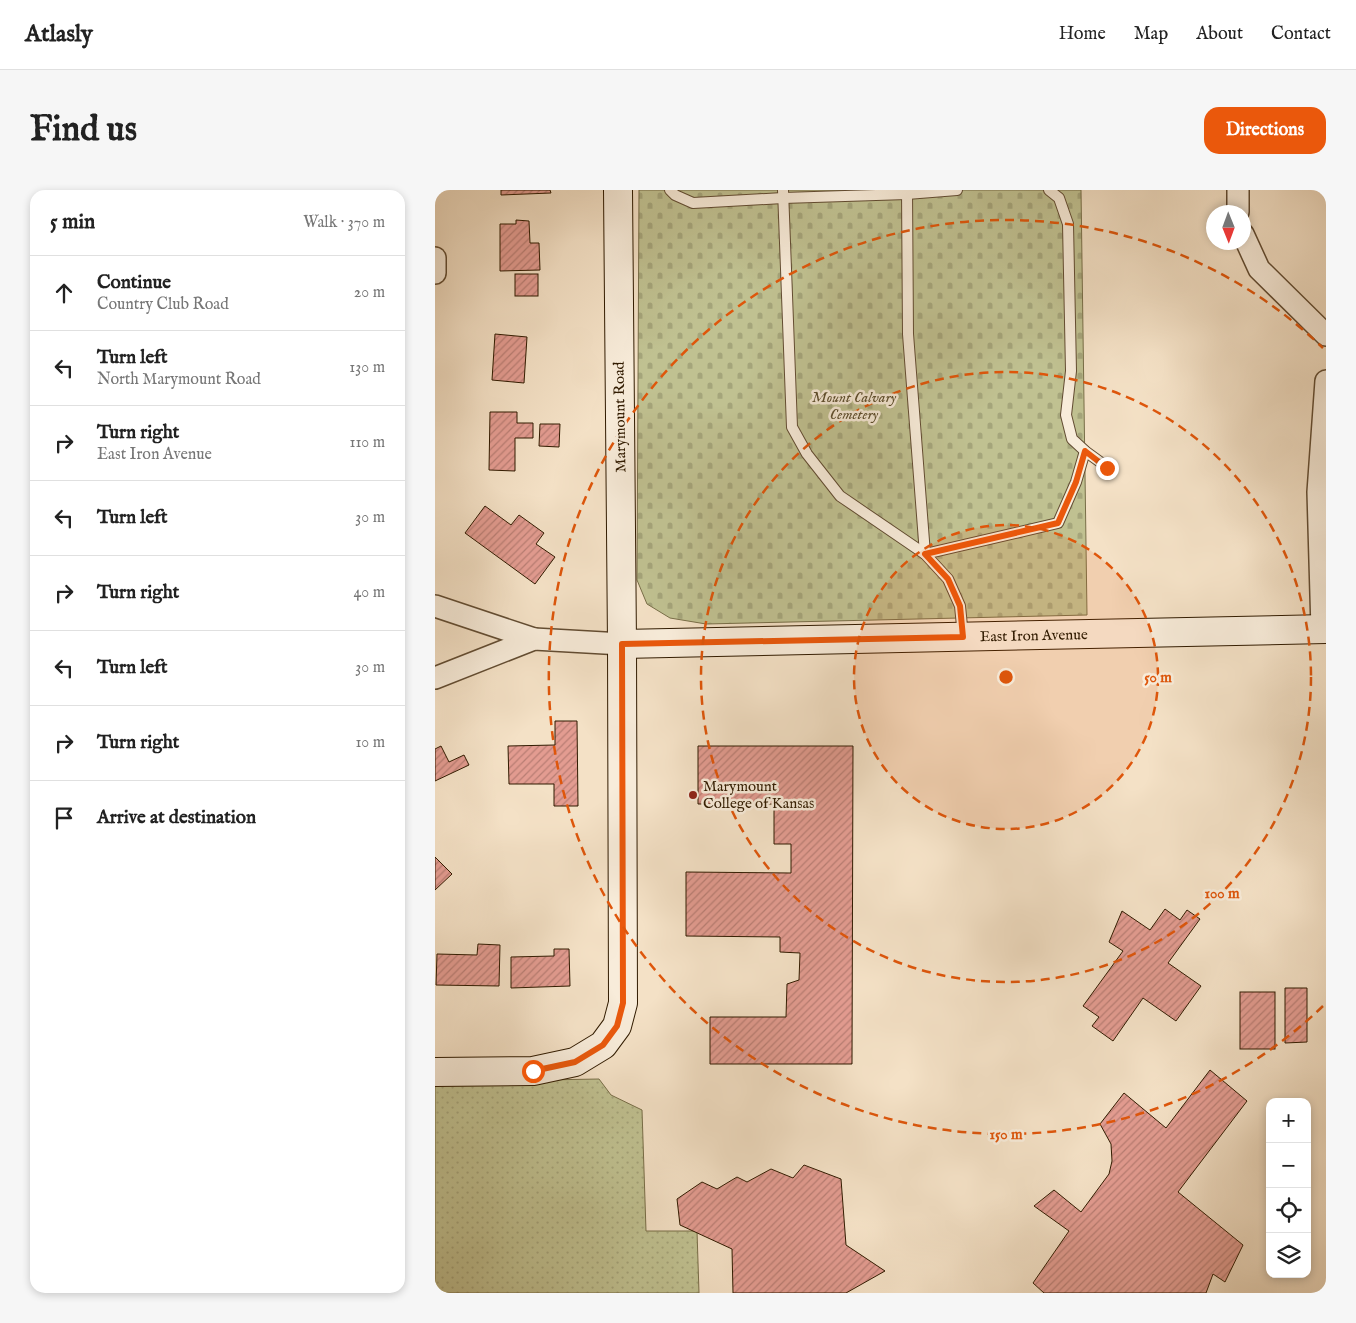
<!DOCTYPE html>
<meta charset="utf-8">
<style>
:root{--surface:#fff;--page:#f6f6f6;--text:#222;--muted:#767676;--line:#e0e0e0;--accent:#ea580c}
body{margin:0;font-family:"IM FELL English",serif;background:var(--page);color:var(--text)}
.controls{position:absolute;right:15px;bottom:15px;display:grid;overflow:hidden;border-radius:10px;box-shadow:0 2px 8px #0003}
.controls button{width:45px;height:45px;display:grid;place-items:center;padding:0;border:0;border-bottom:1px solid var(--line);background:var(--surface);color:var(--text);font:25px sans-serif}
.compass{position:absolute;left:771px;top:15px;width:45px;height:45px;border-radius:50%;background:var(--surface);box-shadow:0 2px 8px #0003;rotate:179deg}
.stop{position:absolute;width:15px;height:15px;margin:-11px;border:4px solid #ea580c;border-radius:50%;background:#fff}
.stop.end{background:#ea580c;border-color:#fff;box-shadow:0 1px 5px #0008}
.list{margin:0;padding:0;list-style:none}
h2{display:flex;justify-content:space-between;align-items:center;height:65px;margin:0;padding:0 20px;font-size:21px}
h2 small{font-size:16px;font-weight:400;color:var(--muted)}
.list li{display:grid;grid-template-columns:32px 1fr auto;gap:15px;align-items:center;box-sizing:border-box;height:75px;padding:0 20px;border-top:1px solid var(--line)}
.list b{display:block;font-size:19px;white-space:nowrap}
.list p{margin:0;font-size:16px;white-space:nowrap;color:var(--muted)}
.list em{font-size:16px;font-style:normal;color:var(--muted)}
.icon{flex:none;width:28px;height:28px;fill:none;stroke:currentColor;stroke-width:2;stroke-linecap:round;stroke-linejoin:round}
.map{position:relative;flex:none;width:891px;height:1103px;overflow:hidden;border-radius:15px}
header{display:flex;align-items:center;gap:30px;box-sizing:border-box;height:70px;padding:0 25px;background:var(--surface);border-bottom:1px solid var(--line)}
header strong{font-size:24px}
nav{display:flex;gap:28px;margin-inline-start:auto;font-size:18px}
.intro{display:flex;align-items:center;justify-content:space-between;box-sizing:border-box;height:120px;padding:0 30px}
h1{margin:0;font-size:35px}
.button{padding:12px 22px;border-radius:15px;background:var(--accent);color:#fff;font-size:18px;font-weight:700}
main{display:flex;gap:30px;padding:0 30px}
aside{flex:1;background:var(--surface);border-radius:15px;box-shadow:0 2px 8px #0003}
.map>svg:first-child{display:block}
.grass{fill:url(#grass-dots);stroke:#786e48}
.cemetery{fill:url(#cemetery-stones);stroke:#786e48}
.building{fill:url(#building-hatch);stroke:#311b00}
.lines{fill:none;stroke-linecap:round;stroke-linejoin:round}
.lane-casing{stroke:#624c32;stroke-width:12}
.street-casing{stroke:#624c32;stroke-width:24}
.secondary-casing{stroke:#311b00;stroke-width:30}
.lane{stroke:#f8ecda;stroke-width:10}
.street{stroke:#f8ecda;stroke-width:21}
.secondary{stroke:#f8ecda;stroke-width:28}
.route{stroke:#ea580c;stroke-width:6}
.ring{fill:none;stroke:#df560b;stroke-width:2.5;stroke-dasharray:9 6}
.poi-dot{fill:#8f2418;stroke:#f8ecda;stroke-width:2}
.labels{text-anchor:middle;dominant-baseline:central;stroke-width:5;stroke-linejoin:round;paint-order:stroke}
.park-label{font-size:15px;font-style:italic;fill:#5c4d2c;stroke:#f8ecda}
.street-label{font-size:15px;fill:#311b00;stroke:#f8ecda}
.poi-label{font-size:15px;fill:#311b00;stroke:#f8ecda;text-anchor:start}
.centre{fill:#df560b;stroke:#f8ecda;stroke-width:2.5}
.ring-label{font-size:15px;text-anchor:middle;font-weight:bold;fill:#df560b;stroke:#f8ecda;stroke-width:5;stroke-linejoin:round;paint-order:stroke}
</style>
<header>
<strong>Atlasly</strong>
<nav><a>Home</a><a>Map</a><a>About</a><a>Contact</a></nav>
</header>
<div class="intro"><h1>Find us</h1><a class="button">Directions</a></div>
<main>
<aside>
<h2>5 min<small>Walk · 370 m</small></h2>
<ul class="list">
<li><svg class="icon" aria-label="ahead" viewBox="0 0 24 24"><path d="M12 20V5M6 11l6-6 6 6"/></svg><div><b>Continue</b><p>Country Club Road</p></div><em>20 m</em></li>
<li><svg class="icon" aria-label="left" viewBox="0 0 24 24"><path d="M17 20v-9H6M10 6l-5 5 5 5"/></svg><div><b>Turn left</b><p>North Marymount Road</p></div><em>130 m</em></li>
<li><svg class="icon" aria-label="right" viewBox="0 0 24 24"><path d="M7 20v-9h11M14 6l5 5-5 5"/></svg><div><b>Turn right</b><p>East Iron Avenue</p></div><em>110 m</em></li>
<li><svg class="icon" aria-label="left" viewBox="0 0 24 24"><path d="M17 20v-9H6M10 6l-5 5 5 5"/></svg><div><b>Turn left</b></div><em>30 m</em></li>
<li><svg class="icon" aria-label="right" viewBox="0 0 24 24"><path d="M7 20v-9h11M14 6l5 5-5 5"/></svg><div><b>Turn right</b></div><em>40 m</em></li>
<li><svg class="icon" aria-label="left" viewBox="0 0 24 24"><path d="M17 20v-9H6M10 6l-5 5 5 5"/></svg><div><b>Turn left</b></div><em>30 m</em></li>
<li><svg class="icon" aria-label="right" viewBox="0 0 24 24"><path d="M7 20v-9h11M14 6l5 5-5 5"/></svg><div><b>Turn right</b></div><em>10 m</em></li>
<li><svg class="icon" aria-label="arrive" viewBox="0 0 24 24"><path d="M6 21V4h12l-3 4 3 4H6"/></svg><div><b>Arrive at destination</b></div></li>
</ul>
</aside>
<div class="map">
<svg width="891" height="1103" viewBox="0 0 891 1103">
<defs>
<pattern id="grass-dots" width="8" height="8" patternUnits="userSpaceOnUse" patternTransform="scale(1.25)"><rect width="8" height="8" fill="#c0c191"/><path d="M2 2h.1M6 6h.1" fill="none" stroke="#a5a57b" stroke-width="1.8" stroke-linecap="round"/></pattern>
<pattern id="cemetery-stones" width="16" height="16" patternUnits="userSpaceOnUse" patternTransform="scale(1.25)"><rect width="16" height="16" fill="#c0c191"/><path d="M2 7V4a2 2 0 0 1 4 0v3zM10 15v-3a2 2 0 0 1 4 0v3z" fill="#a5a57b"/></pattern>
<pattern id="building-hatch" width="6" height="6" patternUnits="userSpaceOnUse" patternTransform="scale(1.25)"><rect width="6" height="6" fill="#e39c91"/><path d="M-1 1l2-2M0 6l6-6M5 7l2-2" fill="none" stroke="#b97e74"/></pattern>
</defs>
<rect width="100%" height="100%" fill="#f4e1c6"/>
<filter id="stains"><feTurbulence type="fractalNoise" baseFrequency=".004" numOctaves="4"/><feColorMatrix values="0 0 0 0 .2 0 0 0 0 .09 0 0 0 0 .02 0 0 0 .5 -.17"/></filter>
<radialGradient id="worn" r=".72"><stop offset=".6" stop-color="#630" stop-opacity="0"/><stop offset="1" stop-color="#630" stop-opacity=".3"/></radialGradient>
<path class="grass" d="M 164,889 L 176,905 L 207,920 L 211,1041 L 262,1041 L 264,1103 L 0,1103 L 0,892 Z"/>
<path class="cemetery" d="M 204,0 L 646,0 L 652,425 L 271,434 L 235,428 L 212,414 L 202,390 Z"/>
<g class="building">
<path d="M 66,0 L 115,0 L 116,3 L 66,5 Z"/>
<path d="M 81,30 L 94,31 L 95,53 L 104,53 L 105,80 L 65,81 L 65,34 L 81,34 Z"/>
<rect x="80" y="84" width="23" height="22"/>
<path d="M 60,144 L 92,147 L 89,193 L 57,190 Z"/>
<path d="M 55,222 L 82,222 L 82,233 L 98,233 L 98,248 L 80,248 L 80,281 L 54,280 Z"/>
<path d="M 105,234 L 125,234 L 124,257 L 104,256 Z"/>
<path d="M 50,316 L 76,335 L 84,325 L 109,343 L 101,354 L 120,367 L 100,394 L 30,343 Z"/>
<path d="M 120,531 L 142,531 L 143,616 L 119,616 L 119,594 L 74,594 L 73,556 L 120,555 Z"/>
<path d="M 6,556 L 14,572 L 29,565 L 34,575 L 0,591 L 0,559 Z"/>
<path d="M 263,556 L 418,556 L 417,874 L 275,874 L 275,827 L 351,827 L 352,794 L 364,790 L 365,763 L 345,762 L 345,747 L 251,746 L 251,682 L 356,683 L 356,654 L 339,654 L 339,614 L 263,614 Z"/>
<path d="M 0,667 L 17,684 L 0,700 Z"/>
<path d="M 730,719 L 745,730 L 752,720 L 765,729 L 733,773 L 766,796 L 741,831 L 708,808 L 678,851 L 657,836 L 664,827 L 648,816 L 688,761 L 674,752 L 687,721 L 715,740 Z"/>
<path d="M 43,754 L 65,755 L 64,796 L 1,795 L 2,764 L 42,765 Z"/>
<path d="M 119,759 L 134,759 L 135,796 L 76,798 L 76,767 L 119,766 Z"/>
<path d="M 850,798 L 872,798 L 872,852 L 850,853 Z"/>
<rect x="805" y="802" width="35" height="57"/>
<path d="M 775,880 L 812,911 L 743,1002 L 808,1055 L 790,1092 L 778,1084 L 771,1103 L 609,1103 L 598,1093 L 634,1041 L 599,1016 L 619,1000 L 646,1022 L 674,984 L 677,971 L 676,954 L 665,934 L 689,903 L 731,938 Z"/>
<path d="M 369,975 L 406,989 L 411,1055 L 450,1081 L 411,1103 L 298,1103 L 297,1059 L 245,1035 L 242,1009 L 267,992 L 282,999 L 302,987 L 312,992 L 336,979 L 358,988 Z"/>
</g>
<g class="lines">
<g class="lane-casing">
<g id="lane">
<path d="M 235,0 L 240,5 L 258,13 L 348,8 L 472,4 L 522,0"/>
<path d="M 348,0 L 357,237 L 372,264 L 405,306 L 490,364 L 513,389 L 525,416 L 528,446"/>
<path d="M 472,0 L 473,144 L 490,364 L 623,333 L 641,292 L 650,261"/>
<path d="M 614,0 L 624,8 L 633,34 L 636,181 L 631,225 L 637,249 L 650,261 L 672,277"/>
</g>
</g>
<g class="street-casing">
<g id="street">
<path d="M 803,22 L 803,0"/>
<path d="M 808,44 L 824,79 L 891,145"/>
<path d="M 0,68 L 0,83"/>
<path d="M 0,416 L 99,449"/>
<path d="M 887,439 L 883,302 L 891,191"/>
<path d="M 0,488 L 99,449 L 187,454"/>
</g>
</g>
<g class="secondary-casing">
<g id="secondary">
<path id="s1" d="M 187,454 L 891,439"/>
<path d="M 0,882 L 98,881 L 140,872 L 168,855 L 182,836 L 188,813 L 187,454 L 183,0"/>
</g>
</g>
<use href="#lane" class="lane"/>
<use href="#street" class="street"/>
<use href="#secondary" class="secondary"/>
</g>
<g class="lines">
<path class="route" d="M 98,881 L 140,872 L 168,855 L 182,836 L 188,813 L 187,454 L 528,447 L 525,416 L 513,389 L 490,364 L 623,333 L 641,292 L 650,261 L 672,278"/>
</g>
<circle cx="571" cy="487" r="152" fill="#df560b" fill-opacity=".12"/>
<g class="ring">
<circle cx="571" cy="487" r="152"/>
<circle cx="571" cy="487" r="305"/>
<path d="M888 816A457 457 0 1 1 888 158"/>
</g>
<circle class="poi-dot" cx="258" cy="605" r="5"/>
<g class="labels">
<g class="park-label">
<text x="419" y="207">Mount Calvary<tspan x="419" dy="17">Cemetery</tspan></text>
</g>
<g class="street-label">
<text transform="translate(185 227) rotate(-91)">Marymount Road</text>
<text stroke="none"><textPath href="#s1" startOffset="412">East Iron Avenue</textPath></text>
</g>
<g class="poi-label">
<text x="268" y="596">Marymount<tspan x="268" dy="17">College of Kansas</tspan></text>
</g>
</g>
<circle cx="571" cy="487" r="8" class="centre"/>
<g class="ring-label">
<text x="723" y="492">50 m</text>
<text x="787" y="708">100 m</text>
<text x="571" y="949">150 m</text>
</g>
<rect width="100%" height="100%" filter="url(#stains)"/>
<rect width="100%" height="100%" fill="url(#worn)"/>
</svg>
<div class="controls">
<button>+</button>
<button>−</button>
<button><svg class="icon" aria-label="locate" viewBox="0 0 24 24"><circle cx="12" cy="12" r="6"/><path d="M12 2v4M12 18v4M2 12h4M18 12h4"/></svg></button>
<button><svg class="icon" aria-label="layers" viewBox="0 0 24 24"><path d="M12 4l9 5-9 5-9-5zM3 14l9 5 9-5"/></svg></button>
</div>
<svg class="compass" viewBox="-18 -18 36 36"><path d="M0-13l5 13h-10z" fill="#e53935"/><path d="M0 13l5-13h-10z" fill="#767676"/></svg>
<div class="stop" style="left:98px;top:881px"></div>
<div class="stop end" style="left:672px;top:278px"></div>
</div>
</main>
